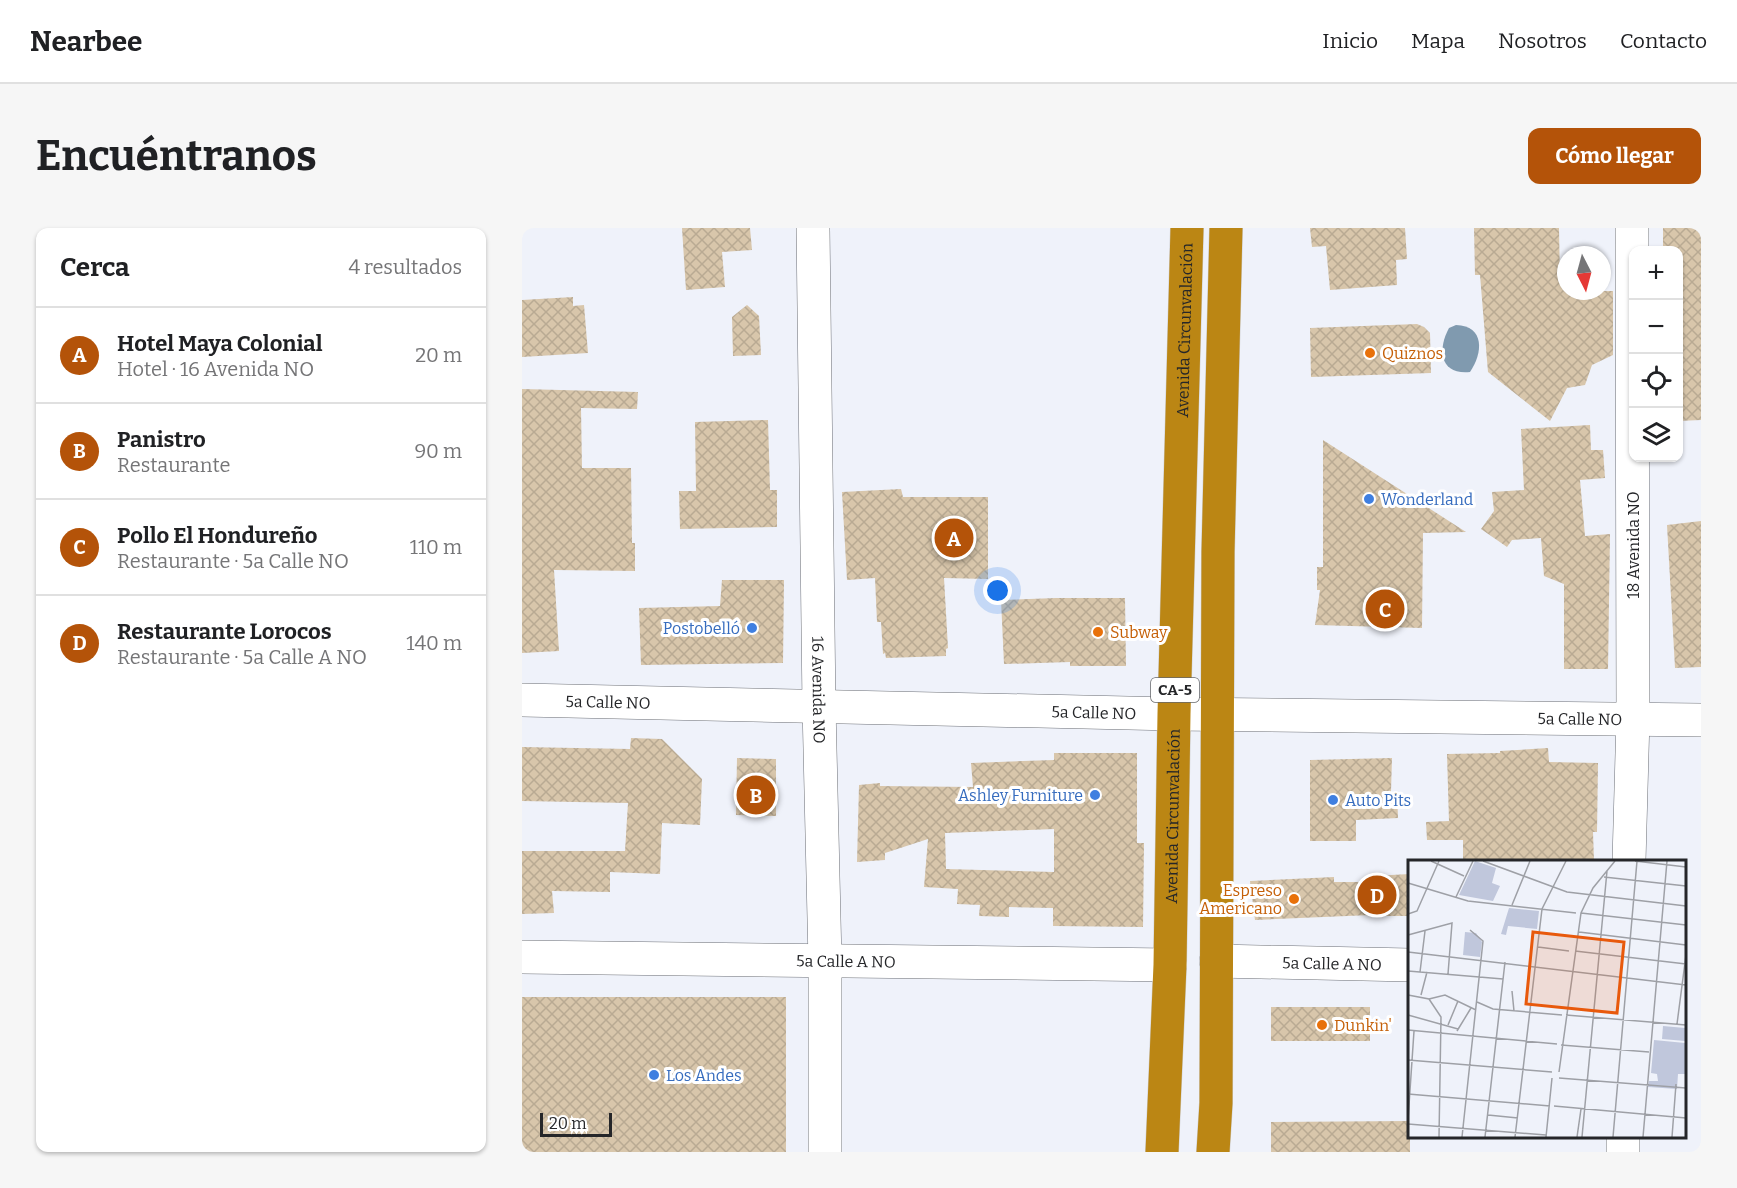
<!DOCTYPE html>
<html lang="es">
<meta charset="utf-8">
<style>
:root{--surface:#fff;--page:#f6f6f6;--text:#202124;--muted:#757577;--line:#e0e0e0;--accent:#b45309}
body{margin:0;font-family:Bitter,serif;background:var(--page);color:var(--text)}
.controls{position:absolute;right:18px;top:18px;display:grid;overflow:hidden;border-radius:12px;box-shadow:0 2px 4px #0004}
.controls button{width:54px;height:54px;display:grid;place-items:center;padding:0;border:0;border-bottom:2px solid var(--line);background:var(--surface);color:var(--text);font:30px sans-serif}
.compass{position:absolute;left:1035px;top:18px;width:54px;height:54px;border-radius:50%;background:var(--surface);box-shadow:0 2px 4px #0004;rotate:174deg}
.scale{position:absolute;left:18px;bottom:15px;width:72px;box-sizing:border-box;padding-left:6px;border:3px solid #252629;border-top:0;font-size:16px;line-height:21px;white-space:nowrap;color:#252629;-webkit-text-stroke:4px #fff;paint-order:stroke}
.you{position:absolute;left:476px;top:363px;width:21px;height:21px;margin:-15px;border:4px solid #fff;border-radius:50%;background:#1a73e8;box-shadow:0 0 0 9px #1a73e833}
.badge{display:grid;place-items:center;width:39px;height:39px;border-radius:50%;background:var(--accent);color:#fff;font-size:20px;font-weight:700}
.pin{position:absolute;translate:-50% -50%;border:3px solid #fff;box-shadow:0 2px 6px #0006}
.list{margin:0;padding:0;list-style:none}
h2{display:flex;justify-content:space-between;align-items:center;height:78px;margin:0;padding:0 24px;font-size:26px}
h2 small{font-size:20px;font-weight:400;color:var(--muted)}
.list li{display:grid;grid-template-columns:39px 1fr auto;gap:18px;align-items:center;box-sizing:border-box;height:96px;padding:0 24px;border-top:2px solid var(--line)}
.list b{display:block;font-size:22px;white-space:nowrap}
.list p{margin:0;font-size:20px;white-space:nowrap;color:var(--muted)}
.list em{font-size:20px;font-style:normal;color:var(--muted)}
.icon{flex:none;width:33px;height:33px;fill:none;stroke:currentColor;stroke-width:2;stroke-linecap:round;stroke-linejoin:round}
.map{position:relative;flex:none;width:1179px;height:924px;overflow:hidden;border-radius:12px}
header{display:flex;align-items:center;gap:36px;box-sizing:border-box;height:84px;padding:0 30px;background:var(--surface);border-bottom:2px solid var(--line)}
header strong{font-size:28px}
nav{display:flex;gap:33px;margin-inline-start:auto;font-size:21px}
.intro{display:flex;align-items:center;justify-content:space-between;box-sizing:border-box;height:144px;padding:0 36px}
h1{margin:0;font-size:42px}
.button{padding:15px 27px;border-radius:12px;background:var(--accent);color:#fff;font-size:21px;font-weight:700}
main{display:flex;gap:36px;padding:0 36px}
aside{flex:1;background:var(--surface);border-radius:12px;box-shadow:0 2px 4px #0004}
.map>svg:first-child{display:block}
.water{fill:#809aaf}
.building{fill:url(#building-cross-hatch);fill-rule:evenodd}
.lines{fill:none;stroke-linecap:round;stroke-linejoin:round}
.minor-casing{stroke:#6d7077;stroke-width:34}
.highway-casing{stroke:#cfcfd0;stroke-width:34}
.minor{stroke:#fff;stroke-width:33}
.highway{stroke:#bb8614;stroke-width:33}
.food-dot{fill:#e8710a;stroke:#fff;stroke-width:2}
.shop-dot{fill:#3f7fe0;stroke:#fff;stroke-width:2}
.labels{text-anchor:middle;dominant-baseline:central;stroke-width:6;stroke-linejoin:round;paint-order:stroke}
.shield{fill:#fff;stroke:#666769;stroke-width:1.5}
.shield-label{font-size:15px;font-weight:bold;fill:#252629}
.street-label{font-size:16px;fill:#252629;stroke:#fff}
.food-label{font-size:16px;fill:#c56008;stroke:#fff;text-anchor:start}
.shop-label{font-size:16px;fill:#366cbe;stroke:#fff;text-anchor:start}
.inset-road{fill:none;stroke:#9ea0a6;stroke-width:1.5}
.view{fill:#e8590c;fill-opacity:0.15;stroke:#e8590c;stroke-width:3}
.inset-edge{fill:none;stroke:#252629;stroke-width:3}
</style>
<header>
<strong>Nearbee</strong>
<nav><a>Inicio</a><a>Mapa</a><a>Nosotros</a><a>Contacto</a></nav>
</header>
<div class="intro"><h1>Encuéntranos</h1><a class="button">Cómo llegar</a></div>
<main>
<aside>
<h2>Cerca<small>4 resultados</small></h2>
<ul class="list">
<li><span class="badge">A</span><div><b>Hotel Maya Colonial</b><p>Hotel · 16 Avenida NO</p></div><em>20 m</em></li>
<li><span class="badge">B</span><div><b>Panistro</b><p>Restaurante</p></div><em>90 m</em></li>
<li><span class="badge">C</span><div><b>Pollo El Hondureño</b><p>Restaurante · 5a Calle NO</p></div><em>110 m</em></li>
<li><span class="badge">D</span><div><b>Restaurante Lorocos</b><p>Restaurante · 5a Calle A NO</p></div><em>140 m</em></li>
</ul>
</aside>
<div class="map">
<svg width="1179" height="924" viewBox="0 0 1179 924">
<defs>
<pattern id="building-cross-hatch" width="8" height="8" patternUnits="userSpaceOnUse" patternTransform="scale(1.5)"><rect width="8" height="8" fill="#d8c6ab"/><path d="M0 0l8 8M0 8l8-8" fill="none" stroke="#b9aa93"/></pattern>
</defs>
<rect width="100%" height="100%" fill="#eff2fa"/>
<path class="water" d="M 934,97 C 963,98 961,125 948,144 C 918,147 915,122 927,100 Z"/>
<g class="building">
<path d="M 160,0 L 228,0 L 230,22 L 200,24 L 203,59 L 164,62 Z"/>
<path d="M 788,0 L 883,0 L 885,31 L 874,32 L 875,57 L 808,62 L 804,18 L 790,19 Z"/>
<path d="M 952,0 L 1037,0 L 1038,52 L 1044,52 L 1044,63 L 1091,63 L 1091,127 L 1070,137 L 1063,157 L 1045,160 L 1028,193 L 966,144 L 958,47 L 953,47 Z"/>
<path d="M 1141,0 L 1179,0 L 1179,192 L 1156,193 L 1156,22 L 1141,22 Z"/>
<path d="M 51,69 L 51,78 L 62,77 L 66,125 L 0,129 L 0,72 Z"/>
<path d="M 225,77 L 237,88 L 239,127 L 211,128 L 210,89 Z"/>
<path d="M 895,96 L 902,99 L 908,105 L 909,145 L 789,149 L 788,100 Z"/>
<path d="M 0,161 L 116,164 L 115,181 L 59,180 L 60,240 L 109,240 L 110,315 L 113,315 L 113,343 L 32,342 L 37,423 L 0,425 Z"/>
<path d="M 246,192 L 248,262 L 255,262 L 255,299 L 158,301 L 157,263 L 174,263 L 173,194 Z"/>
<path d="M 1068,197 L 1069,222 L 1081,222 L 1083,250 L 1058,252 L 1063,308 L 1088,306 L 1086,441 L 1042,441 L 1042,356 L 1022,348 L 1019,310 L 990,312 L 985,319 L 959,301 L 972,283 L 970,264 L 1002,262 L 999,201 Z"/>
<path d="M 801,212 L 944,304 L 901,305 L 900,400 L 793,397 L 798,362 L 795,362 L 795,339 L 801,339 Z"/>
<path d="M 379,261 L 381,269 L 466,269 L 466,351 L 422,350 L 426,420 L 424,421 L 424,428 L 364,430 L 363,425 L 361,426 L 359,394 L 355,394 L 353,350 L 325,352 L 320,264 Z"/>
<path d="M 1179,293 L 1179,439 L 1153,440 L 1145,297 Z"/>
<path d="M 200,352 L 262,352 L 261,435 L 119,437 L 117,380 L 198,378 Z"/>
<path d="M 534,370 L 603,370 L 604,438 L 548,438 L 548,434 L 482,436 L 479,372 Z"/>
<path d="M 109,510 L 140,511 L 180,551 L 178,597 L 140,595 L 138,646 L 88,644 L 88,664 L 30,663 L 32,685 L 0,686 L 0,623 L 103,623 L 106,575 L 0,573 L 0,519 L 108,521 Z"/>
<path d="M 1026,520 L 1027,534 L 1076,535 L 1075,604 L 1071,604 L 1072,633 L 941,633 L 941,612 L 905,612 L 904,594 L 927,593 L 925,526 L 978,525 L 978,523 Z"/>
<path d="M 532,525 L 615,525 L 615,615 L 622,615 L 621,699 L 531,698 L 531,680 L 487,679 L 487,689 L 457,688 L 458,677 L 435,676 L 436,661 L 402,659 L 406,611 L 363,625 L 363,632 L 335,634 L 337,557 L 358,555 L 358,558 L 451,559 L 449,535 L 532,532 ZM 532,601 L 532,644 L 424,641 L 423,605 Z"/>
<path d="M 215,530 L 254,531 L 254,588 L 214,587 Z"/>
<path d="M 870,530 L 869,564 L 875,564 L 876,590 L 834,592 L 834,613 L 788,613 L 788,532 Z"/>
<path d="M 888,646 L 888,688 L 849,688 L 849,687 L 733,692 L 728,653 L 812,649 L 812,654 L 850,654 L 850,648 Z"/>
<rect x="0" y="769" width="264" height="155"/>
<rect x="749" y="779" width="99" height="34"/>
<path d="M 888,893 L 888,924 L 749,924 L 749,894 Z"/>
</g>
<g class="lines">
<g class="minor-casing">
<g id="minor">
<path id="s1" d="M 291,0 L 297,478 L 303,733 L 303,924"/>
<path id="s2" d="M 0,472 L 652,486 L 1179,492"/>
<path d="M 1107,633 L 1111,490 L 1110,0"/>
<path id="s3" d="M 0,729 L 648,737"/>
<path id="s4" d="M 694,733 L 888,737"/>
<path d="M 1101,924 L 1101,908"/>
</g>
</g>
<g class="highway-casing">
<g id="highway">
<path id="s5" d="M 640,924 L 648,737 L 652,486 L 665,0"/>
<path d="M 691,924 L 694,875 L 696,324 L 704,0"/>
</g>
</g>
<use href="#minor" class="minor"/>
<use href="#highway" class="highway"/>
</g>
<g class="food-dot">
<circle cx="848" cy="125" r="6"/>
<circle cx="576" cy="404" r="6"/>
<circle cx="772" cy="671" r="6"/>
<circle cx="800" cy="797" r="6"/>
</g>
<g class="shop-dot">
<circle cx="847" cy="271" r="6"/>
<circle cx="230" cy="400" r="6"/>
<circle cx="573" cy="567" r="6"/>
<circle cx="811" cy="572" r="6"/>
<circle cx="132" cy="847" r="6"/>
</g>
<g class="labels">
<rect class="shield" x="629" y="450" width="48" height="24" rx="4.5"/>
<g class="shield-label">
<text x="653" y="462">CA-5</text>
</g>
<g class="street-label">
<text stroke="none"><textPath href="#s5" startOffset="822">Avenida Circunvalación</textPath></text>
<text transform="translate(1111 317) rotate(-90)">18 Avenida NO</text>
<text stroke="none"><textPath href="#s1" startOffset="462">16 Avenida NO</textPath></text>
<text stroke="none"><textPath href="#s2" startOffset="86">5a Calle NO</textPath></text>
<text stroke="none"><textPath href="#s2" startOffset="572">5a Calle NO</textPath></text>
<text stroke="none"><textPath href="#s2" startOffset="1058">5a Calle NO</textPath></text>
<text stroke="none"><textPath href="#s5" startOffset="336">Avenida Circunvalación</textPath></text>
<text stroke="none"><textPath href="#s3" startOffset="324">5a Calle A NO</textPath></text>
<text stroke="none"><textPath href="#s4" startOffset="116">5a Calle A NO</textPath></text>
</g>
<g class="food-label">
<text x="860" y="125">Quiznos</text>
<text x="588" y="404">Subway</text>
<text x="760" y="662" text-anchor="end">Espreso<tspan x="760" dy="18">Americano</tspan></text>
<text x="812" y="797">Dunkin'</text>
</g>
<g class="shop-label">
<text x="859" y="271">Wonderland</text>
<text x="218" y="400" text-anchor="end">Postobelló</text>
<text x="561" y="567" text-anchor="end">Ashley Furniture</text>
<text x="823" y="572">Auto Pits</text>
<text x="144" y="847">Los Andes</text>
</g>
</g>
<g transform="translate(886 632)">
<rect width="278" height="278" fill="#eff2fa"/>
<path d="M 67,1 L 88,8 L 84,23 L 92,26 L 85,41 L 51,35 ZM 101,48 L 131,51 L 129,69 L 100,66 L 98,75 L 93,74 ZM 57,72 L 68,73 L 74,82 L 72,97 L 55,95 ZM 255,166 L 277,168 L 277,181 L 254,179 ZM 246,180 L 277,183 L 277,214 L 270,214 L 269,229 L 240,227 L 241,221 L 250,221 L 249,214 L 243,213 Z" fill="#c0c7dc"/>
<path class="inset-road" d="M 23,1 L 56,16M 75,1 L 159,32 L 278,46M 227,1 L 278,7M 196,17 L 278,26M 0,23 L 60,41 L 168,53M 48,37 L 65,1M 104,45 L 122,1M 173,53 L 278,65M 0,54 L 9,51 L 31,1M 171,72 L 278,85M 0,75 L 44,63 L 40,114M 130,87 L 161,91M 167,91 L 278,104M 0,92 L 278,125M 0,111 L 95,119M 12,112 L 17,71M 104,131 L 106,151M 0,135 L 21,139 L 33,157 L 31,277M 13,135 L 19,112M 21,139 L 37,135 L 68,150M 69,142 L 85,149 L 154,155M 0,155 L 50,169M 158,155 L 278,165M 269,164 L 278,95M 40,165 L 50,141M 0,170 L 149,184M 49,171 L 63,148M 153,185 L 241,192M 0,200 L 144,212M 151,212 L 173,53 L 185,28 L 207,1M 151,218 L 278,228M 0,234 L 142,246M 146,246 L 278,258M 80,255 L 110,258M 0,260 L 6,171M 0,264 L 138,275M 54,277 L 75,81 L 62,70M 77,277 L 97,102M 107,277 L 134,49 L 158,1M 138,277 L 144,218M 169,277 L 173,249M 174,277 L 199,11M 205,277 L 229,1M 235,277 L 259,1M 264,277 L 268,224"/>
<path class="view" d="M 125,72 L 216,82 L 209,153 L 118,144 Z"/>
<rect width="278" height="278" class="inset-edge"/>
</g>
</svg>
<div class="controls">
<button>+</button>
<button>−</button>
<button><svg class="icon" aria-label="locate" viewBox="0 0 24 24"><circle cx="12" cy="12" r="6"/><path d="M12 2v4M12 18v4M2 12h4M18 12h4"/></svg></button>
<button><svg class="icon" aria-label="layers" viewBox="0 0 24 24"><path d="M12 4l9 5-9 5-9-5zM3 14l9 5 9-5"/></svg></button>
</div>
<svg class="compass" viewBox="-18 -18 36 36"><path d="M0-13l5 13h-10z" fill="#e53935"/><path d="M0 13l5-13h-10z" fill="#757577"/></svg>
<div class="scale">20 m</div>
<div class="you"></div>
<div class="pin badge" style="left:432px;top:310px">A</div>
<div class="pin badge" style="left:234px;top:567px">B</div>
<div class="pin badge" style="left:863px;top:381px">C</div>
<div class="pin badge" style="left:855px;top:667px">D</div>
</div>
</main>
